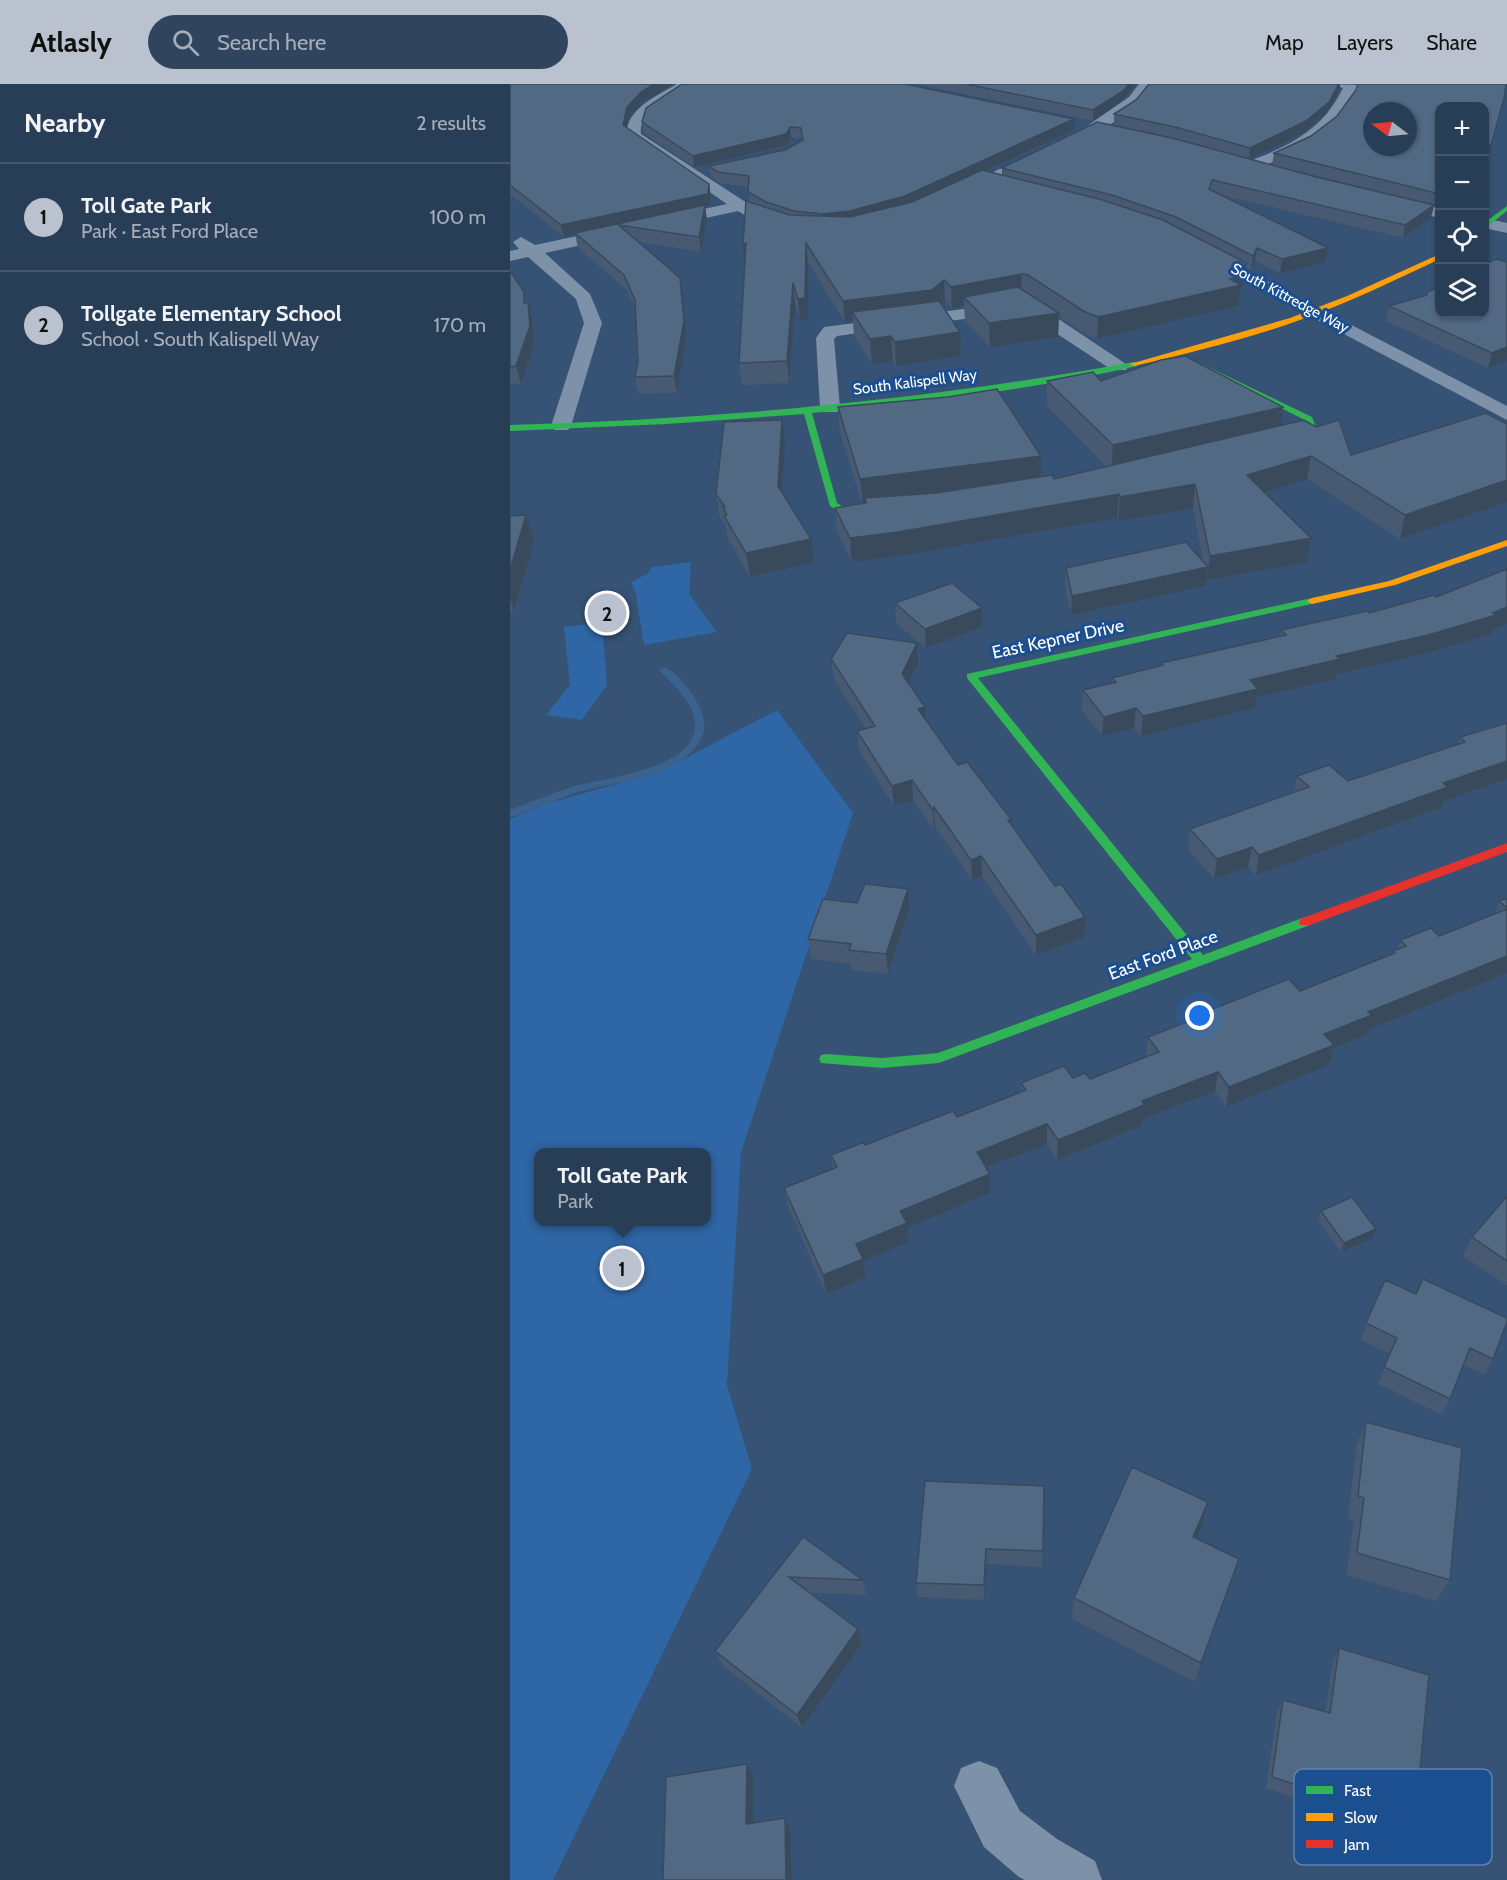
<!DOCTYPE html>
<meta charset="utf-8">
<style>
body{margin:0;font-family:Cabin,sans-serif;background:#30455d;color:#f1f3f6}
.controls{position:absolute;right:18px;top:18px;display:grid;overflow:hidden;border-radius:12px;box-shadow:0 2px 4px #0004}
.controls button{width:54px;height:54px;display:grid;place-items:center;padding:0;border:0;border-bottom:2px solid #44576d;background:#283e57;color:#f1f3f6;font:30px sans-serif}
.compass{position:absolute;left:853px;top:18px;width:54px;height:54px;border-radius:50%;background:#283e57;box-shadow:0 2px 4px #0004;rotate:286deg}
.you{position:absolute;left:690px;top:932px;width:21px;height:21px;margin:-15px;border:4px solid #fff;border-radius:50%;background:#1a73e8;box-shadow:0 0 0 9px #1a73e833}
.badge{display:grid;place-items:center;width:39px;height:39px;border-radius:50%;background:#b9c2ce;color:#111;font-size:20px;font-weight:700}
.pin{position:absolute;translate:-50% -50%;border:3px solid #fff;box-shadow:0 2px 6px #0006}
.popup{position:absolute;left:24px;top:1064px;width:177px;height:78px;box-sizing:border-box;display:grid;place-content:center;border-radius:12px;background:#283e57;filter:drop-shadow(0 2px 4px #0005);font-size:20px;white-space:nowrap;color:#a5aeba}
.popup b{font-size:22px;color:#f1f3f6}
.popup::after{content:'';position:absolute;left:50%;top:100%;margin-left:-12px;border:12px solid transparent;border-top-color:#283e57}
.list{margin:0;padding:0;list-style:none}
h2{display:flex;justify-content:space-between;align-items:center;height:78px;margin:0;padding:0 24px;font-size:26px}
h2 small{font-size:20px;font-weight:400;color:#a5aeba}
.list li{display:grid;grid-template-columns:39px 1fr auto;gap:18px;align-items:center;box-sizing:border-box;height:108px;padding:0 24px;border-top:2px solid #44576d}
.list b{display:block;font-size:22px;white-space:nowrap}
.list p{margin:0;font-size:20px;white-space:nowrap;color:#a5aeba}
.list em{font-size:20px;font-style:normal;color:#a5aeba}
.icon{flex:none;width:33px;height:33px;fill:none;stroke:currentColor;stroke-width:2;stroke-linecap:round;stroke-linejoin:round}
.map{position:relative;flex:none;width:997px;height:1796px;overflow:hidden}
header{display:flex;align-items:center;gap:36px;box-sizing:border-box;height:84px;padding:0 30px;background:#b9c2ce;color:#111}
header strong{font-size:28px}
nav{display:flex;gap:33px;margin-inline-start:auto;font-size:21px}
.search{width:420px;height:54px;background:#30455d;display:flex;align-items:center;gap:15px;box-sizing:border-box;padding:0 21px;border-radius:33px;color:#a5aeba;font-size:22px}
main{display:flex}
aside{flex:1;background:#283e57}
.map>svg:first-child{display:block}
.green{fill:#2f66a5;fill-rule:evenodd}
.lines{fill:none;stroke-linecap:round;stroke-linejoin:round}
.stream{fill:#3b618d;fill-rule:evenodd}
.street{fill:#7d92a8;fill-rule:evenodd}
.fast{fill:#30b455;fill-rule:evenodd}
.slow{fill:#ff9f0a;fill-rule:evenodd}
.jam{fill:#e5322d;fill-rule:evenodd}
.wall{fill:#475a72}
.shaded-wall{fill:#394a5c}
.building{fill:#526984;stroke:#394a5c;stroke-width:1.5;fill-rule:evenodd}
.labels{text-anchor:middle;dominant-baseline:central;stroke-width:6;stroke-linejoin:round;paint-order:stroke}
.far-street-label{font-size:15px;fill:#fff;stroke:#1b4f8f}
.street-label{font-size:18px;fill:#fff;stroke:#1b4f8f}
.key{fill:#1b4f8f;stroke:#5f84b1;stroke-width:1.5}
.key-label{font-size:16px;fill:#fff}
</style>
<header>
<strong>Atlasly</strong>
<div class="search"><svg class="icon" aria-label="search" viewBox="0 0 24 24"><circle cx="10" cy="10" r="6"/><path d="M15 15l6 6"/></svg>Search here</div>
<nav><a>Map</a><a>Layers</a><a>Share</a></nav>
</header>
<main>
<aside>
<h2>Nearby<small>2 results</small></h2>
<ul class="list">
<li><span class="badge">1</span><div><b>Toll Gate Park</b><p>Park · East Ford Place</p></div><em>100 m</em></li>
<li><span class="badge">2</span><div><b>Tollgate Elementary School</b><p>School · South Kalispell Way</p></div><em>170 m</em></li>
</ul>
</aside>
<div class="map">
<svg width="997" height="1796" viewBox="0 0 997 1796">
<rect width="100%" height="100%" fill="#365274"/>
<!-- green -->
<path class="green" d="M181 478 179 510 207 548 134 561 126 510 121 498 137 490 142 483Z
M92 538 97 601 72 636 36 631 60 601 54 543Z
M267 626 343 729 231 1068 217 1301 242 1385 43 1796H0V735L39 719 149 688ZM28 1068H196V1138H28Z"/>
<g class="lines">
<!-- stream -->
<path class="stream" d="M154 583C169 589 183 609 190 624 196 635 196 648 189 658 164 696 109 696 69 708 45 715 24 727 0 733V726C21 718 42 709 65 702 95 694 190 684 185 638 182 615 163 602 149 586Z"/>
<!-- street -->
<path class="street" d="M167 0H183C169 15 127 24 131 50L257 132 281 139 283 142 275 147C257 142 243 137 228 127L35 169 80 210 92 239 61 342 58 346H44L41 342 74 239 66 215 18 173 0 177V167L9 165 3 158 11 153 25 161 217 120 117 52C114 26 148 11 167 0Z
M629 0H643C603 56 514 84 453 112L448 114 440 109 574 44 619 13Z
M818 0 848 1C830 39 806 61 767 76 758 80 746 87 736 84L734 81 736 78C778 63 812 47 833 4Z
M877 113 930 124V134L871 121 869 118Z
M974 134 997 139V149L974 144Z
M694 164 997 322V336L688 173 686 169Z
M511 213 517 214 619 282 616 286H602L508 224 469 233 327 252 324 255 330 324 327 328H313L310 324 306 254 314 243 469 223Z
M469 1677 487 1684 510 1727 547 1755 585 1777 592 1796H515L509 1793 474 1763 444 1702 451 1684Z"/>
<!-- fast -->
<path class="fast" d="M997 122V127L974 145V139Z
M624 278H627V282C521 306 410 319 302 329L327 419 340 427 374 428V432L371 433H338L320 422 294 330 157 340 0 347V341C210 335 417 316 624 278Z
M690 279 802 333 805 341 800 349 760 360V356L794 345 797 341 795 336 687 283 686 281Z
M802 514 807 517 806 519 468 594 693 871 795 833 801 838 800 841 429 979 372 984 311 979 309 975 311 971 316 970 372 974 428 969 682 875 457 594V590Z"/>
<!-- slow -->
<path class="slow" d="M930 170V175C883 197 836 220 787 237 734 256 679 269 624 282L620 280 780 234 837 212Z
M997 456V462L885 501 802 520 797 517 802 514 879 497Z"/>
<!-- jam -->
<path class="jam" d="M997 759V768L800 841H790L789 838 790 835Z"/>
</g>
<!-- wall -->
<path class="wall" d="M0 0 132 19 119 34 117 44 201 112 199 121 195 122 197 136 191 168 129 158 170 194 172 209 176 253 167 309 128 310 125 293 128 278 126 226 117 206 68 164 65 150 54 153 0 110Z
M407 0H626L612 17 583 37Z
M639 0H830V5L817 29 795 48 739 75 665 54 604 41V30L626 16Z
M846 6 992 24 979 69 975 78V22H930V122L762 81 764 69 801 52 827 32Z
M564 35V46L475 87 492 91V84L587 38 921 134 893 154 714 112 818 164 816 178 770 189 745 177 741 186 736 183 734 200 730 206 728 222 587 255 575 250 549 233 548 253 480 263 455 237 454 222 442 224 435 217 432 220 450 248 451 272 386 282 383 277 362 280 344 252 343 237 335 238 298 179V235L290 236 285 220 279 299 235 301 232 300 229 278 235 178 233 160 239 118V103L210 99 201 93 199 82 275 66 293 56 292 54H281L277 61 184 83 133 49 132 38Z
M997 178V277L978 284 876 237 879 222 916 211V209Z
M0 187 16 218H18L22 235 24 259 11 300H0Z
M537 297H591L773 323 771 342 841 371 997 340V418L890 455 797 395 755 408 801 454 797 478 697 496 696 502 561 531 555 503 556 484 693 477 683 424 608 437 607 434 389 472 342 478 327 448 325 424 352 419 330 349 328 323 531 372V393L544 395 597 383 537 322Z
M275 358 272 408 304 478 240 493 218 455 215 440 210 433 206 410Z
M16 431 24 457 4 527H0V432Z
M997 485V540L982 546 981 550 913 570 827 590 826 595 747 613 745 624 631 652 624 644 592 652 572 626 573 606 602 599V594L651 581V579L770 553 771 546 859 529 926 513Z
M385 519 472 524V543L416 564 386 539Z
M407 559 408 579 398 599 416 636 448 681 501 741 574 853 526 871 472 793 462 796 425 743 424 746 403 716 384 722 349 667 347 647 356 645 324 595 321 575Z
M997 639V695L934 717 932 723 746 791 738 783 704 795 678 765 680 745 784 708 787 692 838 697 948 660 950 653Z
M997 814V889L858 946 856 951 823 964 819 981 716 1023 705 1007 633 1035 632 1041 547 1076 537 1060 476 1084 480 1109 397 1144 399 1158 353 1177 356 1193 316 1210 278 1123 274 1104 323 1085 321 1071 355 1061 447 1033 511 1009V999L563 994 580 995 636 973 638 953 675 939V936L790 907 882 870 883 867 887 866 890 856 929 852 985 830 989 817Z
M399 825 378 890 341 886V880L301 875 298 855Z
M997 1112V1201L953 1172 962 1153Z
M811 1127 863 1154 831 1168 808 1137Z
M875 1196 983 1275 975 1291 953 1281 940 1315 932 1331 868 1300 880 1270 850 1256Z
M856 1338 940 1496 926 1517 836 1491 844 1437 838 1435 846 1363Z
M534 1402 532 1483 476 1480 474 1516 408 1513 406 1499Z
M692 1441 686 1454 722 1496 685 1598 562 1535 564 1514Z
M293 1453 353 1496 356 1511 300 1509 348 1545 352 1559 292 1644 212 1581 205 1567Z
M829 1564 904 1748 895 1757 802 1725V1719L756 1704 767 1628 773 1616 815 1628 823 1576Z"/>
<!-- shaded-wall -->
<path class="shaded-wall" d="M144 0H163L132 19 119 34 115 52 113 41 117 23 131 8Z
M619 0H626L612 17 583 37V26Z
M829 0H830V5L817 29 795 48 739 75 740 64Z
M994 14 979 69 975 78V72Z
M564 35V46L396 123 313 141 312 130Z
M280 43 281 54 277 61 184 83 183 72Z
M199 100 201 112 199 121 195 122 197 136 191 168 189 153 194 123 54 153 51 141Z
M924 121 921 134 893 154 895 141Z
M236 159 235 180 233 160Z
M296 159 298 179V235L290 236 288 215Z
M747 164 745 177 741 186 743 172Z
M818 164 816 178 770 189 772 175Z
M736 179 734 200 730 206 728 222 587 255 588 233 720 195Z
M512 190 511 211 454 213V222L442 224 441 203Z
M170 194 172 209 176 253 167 309 164 292Z
M434 196 435 217 423 227 342 228 343 237 335 238 333 217Z
M283 199 285 220 279 299 277 277Z
M18 218 22 235 24 259 11 300 6 282Z
M549 229 548 253 480 263 479 239Z
M450 248 451 272 386 282 385 258Z
M381 252 383 277 362 280 360 255Z
M997 263V277L978 284 982 269Z
M773 323 770 348 601 387 603 361Z
M272 336 275 358 271 425 268 402Z
M531 372V398L357 421 355 414 356 421 353 422 350 395Z
M801 372 797 395 734 415 737 391Z
M997 396V418L890 455 895 431Z
M685 400 683 424 608 437 610 413Z
M609 410 607 434 389 472 342 478 340 454Z
M16 431 24 457 4 527 0 514V486Z
M801 454 797 478 697 496 700 472Z
M301 455 304 478 240 493 236 469Z
M698 483 696 502 561 531 562 512Z
M997 523V540L982 546 981 550 913 570 827 590 826 595 747 613 745 624 631 652 633 632 740 596 983 529Z
M472 524V543L416 564 415 545Z
M407 559 408 579 393 610 392 590Z
M415 623 416 643 408 625Z
M626 624 624 644 592 652 594 633Z
M997 677V695L934 717 932 723 746 791 749 771 933 699Z
M402 696 403 716 384 722 382 702Z
M424 723 425 743 424 746 423 726Z
M742 763 738 783 704 795 707 775Z
M471 772 472 793 462 796 461 776Z
M398 805 399 825 378 890 376 870Z
M575 833 574 853 526 871V851Z
M997 872V889L858 946 856 951 823 964 819 981 716 1023 719 1003 814 950 858 928Z
M708 988 705 1007 633 1035 632 1041 547 1076 548 1056 632 1017Z
M537 1040V1060L467 1087V1068Z
M480 1090V1109L397 1144 399 1158 353 1177 356 1193 316 1210 313 1191 346 1160 390 1127Z
M866 1145 863 1154 831 1168 834 1159Z
M698 1418 692 1441 678 1475 683 1453Z
M476 1465V1480L474 1516V1501Z
M729 1475 722 1496 685 1598 691 1579Z
M348 1545 352 1559 292 1644 287 1631Z
M237 1680 243 1692V1751L236 1740Z
M275 1734 280 1745 282 1796H276Z"/>
<!-- building -->
<path class="building" d="M0 0H144L131 8 117 23 113 41 199 100 198 110 51 141 0 101Z
M172 0H395L564 35 395 112 340 127 312 130 284 127 256 118 238 108 239 92 208 88 199 82 275 66 293 56 291 44 280 43 276 50 183 72 132 38 136 24Z
M456 0H619L613 7 583 26Z
M639 0H829L819 18 796 37 740 64 665 43 604 30 626 16Z
M848 0H996L994 14 982 58 975 72V22H930V110L764 69 801 52 827 32 846 6ZM862 27H898V63H862Z
M587 38 662 54 806 93 924 121 895 141 702 96 699 105 818 164 772 175 747 164 743 172 666 133 602 111 492 84Z
M472 86 589 115 653 136 736 179 729 193 720 195 731 201 588 233 575 228 518 191 512 190 441 203 434 196 422 206 333 217 296 159 295 214 288 215 283 199 277 277 232 279 229 278 236 159 233 160 236 117 280 131 340 133 402 118Z
M195 121 189 153 109 141 170 194 174 237 164 292 125 293 128 278 125 216 114 191 65 149Z
M986 175 997 178V263L982 269 879 222 917 211 916 209 930 202V230H975V180Z
M0 187 14 208V219L18 218 20 242 6 282 0 283Z
M508 203 549 229 479 239 454 213Z
M429 217 450 248 385 258 381 252 360 255 342 228Z
M675 272 773 323 603 361 537 297 583 288 591 297 651 276Z
M487 305 531 372 350 395 328 323 438 313Z
M976 329 997 340V396L895 431 801 372 737 391 801 454 700 472 685 400 610 413 609 410 388 448 340 454 325 424 356 419 355 414 426 409 542 391 544 395 794 336 806 343 829 336 841 371Z
M272 336 268 402 301 455 236 469 214 432 217 431 213 423H215L206 410 214 338Z
M16 431 0 486V432Z
M676 458 698 483 562 512 556 484Z
M997 485V523L983 529 986 531 918 551 826 572 830 575 740 596 748 605 633 632 626 624 594 633 573 606 606 598 602 594 653 581 651 579 776 551 771 546 857 527 859 529 924 511 926 513Z
M442 499 472 524 415 545 385 519Z
M337 549 407 559 392 590 415 623 408 625 448 681 457 678 501 735 498 736 545 802 551 800 575 833 526 851 471 772 461 776 424 723 423 726 402 696 382 702 347 647 365 642 321 575Z
M997 639V677L933 699 938 703 749 771 742 763 707 775 680 745 799 703 787 692 819 681 838 697 955 658 950 653Z
M355 800 398 805 376 870 339 866 341 860 298 855 313 815 347 819Z
M997 814V824L989 817Z
M997 825V872L858 928 862 931 814 950 824 961 719 1003 708 988 632 1017 634 1021 548 1056 537 1040 467 1068 480 1090 390 1127 397 1139 346 1160 353 1175 313 1191 274 1104 327 1083 321 1071 354 1058 355 1061 443 1027 447 1033 516 1006 511 999 554 982 563 994 575 989 580 995 649 968 638 953 677 938 675 936 779 895 790 907 885 869 883 867 896 862 890 856 921 844 929 852Z
M997 1112V1177L962 1153Z
M842 1113 866 1145 834 1159 811 1127Z
M913 1195 997 1234V1238L983 1275 960 1264 940 1315 874 1283 887 1254 856 1239 875 1196 906 1210Z
M856 1338 952 1364 940 1496 847 1469 854 1414 848 1412Z
M622 1383 698 1418 683 1453 729 1475 691 1579 564 1514Z
M415 1397 534 1402 533 1467 476 1465 474 1501 406 1499Z
M293 1453 353 1496 279 1493 348 1545 287 1631 205 1567Z
M829 1564 919 1591 904 1748 808 1715 809 1708 762 1693 773 1616 820 1629Z
M237 1680 236 1740 275 1734 276 1796H153L156 1693Z"/>
<g class="labels">
<!-- far-street labels -->
<g class="far-street-label">
<text transform="translate(780 214) rotate(28)">South Kittredge Way</text>
<text transform="translate(405 298) rotate(-7)">South Kalispell Way</text>
</g>
<!-- street labels -->
<g class="street-label">
<text transform="translate(548 555) rotate(-12)">East Kepner Drive</text>
<text transform="translate(653 871) rotate(-20)">East Ford Place</text>
</g>
</g>
<!-- legend -->
<rect x="784" y="1685" width="198" height="96" rx="9" class="key"/>
<rect x="796" y="1702" width="27" height="8" fill="#30b455"/>
<rect x="796" y="1729" width="27" height="8" fill="#ff9f0a"/>
<rect x="796" y="1756" width="27" height="8" fill="#e5322d"/>
<g class="key-label">
<text x="834" y="1712">Fast</text>
<text x="834" y="1739">Slow</text>
<text x="834" y="1766">Jam</text>
</g>
</svg>
<div class="controls">
<button>+</button>
<button>−</button>
<button><svg class="icon" aria-label="locate" viewBox="0 0 24 24"><circle cx="12" cy="12" r="6"/><path d="M12 2v4M12 18v4M2 12h4M18 12h4"/></svg></button>
<button><svg class="icon" aria-label="layers" viewBox="0 0 24 24"><path d="M12 4l9 5-9 5-9-5zM3 14l9 5 9-5"/></svg></button>
</div>
<svg class="compass" viewBox="-18 -18 36 36"><path d="M0-13l5 13h-10z" fill="#e53935"/><path d="M0 13l5-13h-10z" fill="#a5aeba"/></svg>
<div class="you"></div>
<div class="pin badge" style="left:112px;top:1184px">1</div>
<div class="popup"><b>Toll Gate Park</b>Park</div>
<div class="pin badge" style="left:97px;top:529px">2</div>
</div>
</main>
